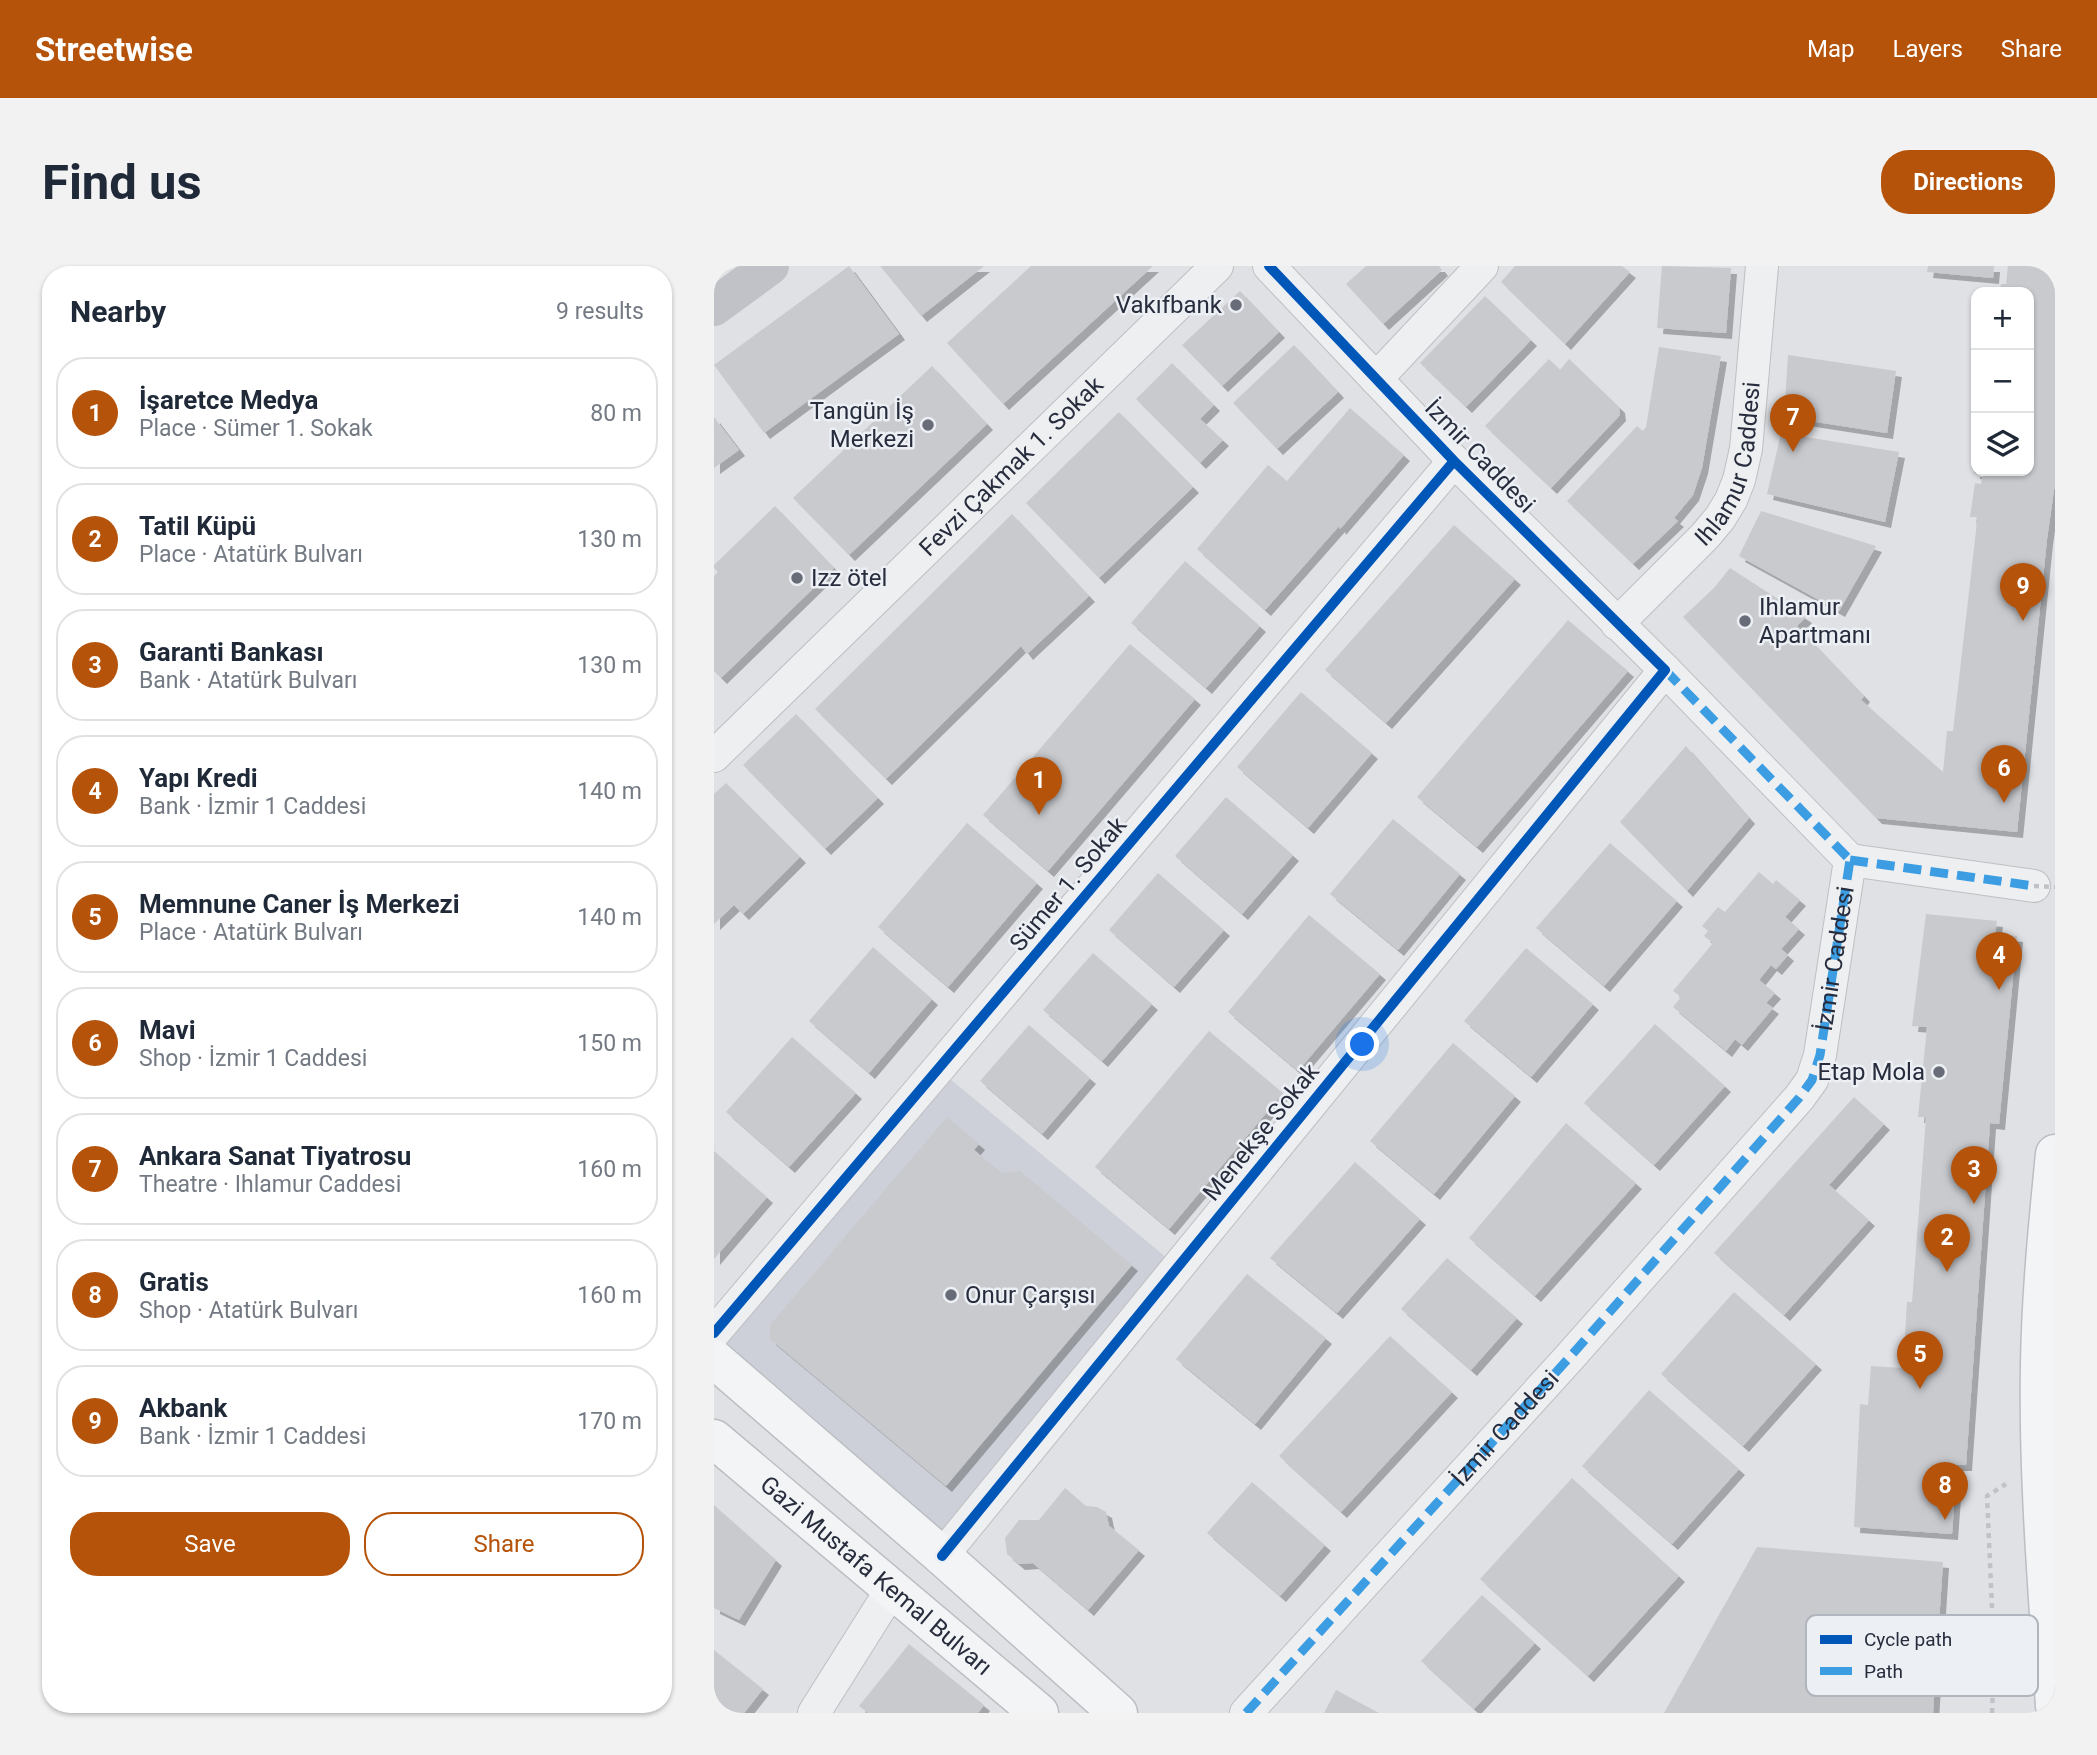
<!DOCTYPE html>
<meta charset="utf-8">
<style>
body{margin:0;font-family:Roboto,sans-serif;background:#f2f2f3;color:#1f2937}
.controls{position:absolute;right:21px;top:21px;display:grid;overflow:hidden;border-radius:14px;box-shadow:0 2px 5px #0004}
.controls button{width:63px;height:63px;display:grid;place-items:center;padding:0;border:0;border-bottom:2px solid #e0e1e3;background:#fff;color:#1f2937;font:35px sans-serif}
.you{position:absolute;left:649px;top:779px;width:24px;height:24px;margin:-18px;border:5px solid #fff;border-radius:50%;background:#1a73e8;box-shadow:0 0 0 10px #1a73e833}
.badge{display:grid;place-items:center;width:46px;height:46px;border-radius:50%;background:#b45309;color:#fff;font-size:23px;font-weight:700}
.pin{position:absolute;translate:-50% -58px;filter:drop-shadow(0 2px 4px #0008)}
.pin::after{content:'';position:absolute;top:37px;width:24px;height:21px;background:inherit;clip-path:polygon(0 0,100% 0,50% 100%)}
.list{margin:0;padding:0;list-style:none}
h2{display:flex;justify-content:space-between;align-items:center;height:91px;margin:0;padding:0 28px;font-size:30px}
h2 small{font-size:23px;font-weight:400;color:#747a83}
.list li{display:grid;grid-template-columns:46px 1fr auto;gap:21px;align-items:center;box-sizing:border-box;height:112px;margin:0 14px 14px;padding:0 14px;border:2px solid #e0e1e3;border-radius:28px}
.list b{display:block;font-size:26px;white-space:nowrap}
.list p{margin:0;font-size:23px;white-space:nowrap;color:#747a83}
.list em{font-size:23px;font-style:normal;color:#747a83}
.actions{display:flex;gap:14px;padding:21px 28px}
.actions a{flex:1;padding:16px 0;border:2px solid #b45309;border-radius:28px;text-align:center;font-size:24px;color:#b45309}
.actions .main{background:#b45309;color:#fff}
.icon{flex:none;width:38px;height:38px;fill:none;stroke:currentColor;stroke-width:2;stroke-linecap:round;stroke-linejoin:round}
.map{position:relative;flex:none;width:1341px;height:1447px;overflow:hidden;border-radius:28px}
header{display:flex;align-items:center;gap:42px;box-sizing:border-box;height:98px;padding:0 35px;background:#b45309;color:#fff}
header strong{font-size:33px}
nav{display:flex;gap:38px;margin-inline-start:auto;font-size:24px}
.intro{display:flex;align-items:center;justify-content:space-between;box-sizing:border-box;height:168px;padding:0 42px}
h1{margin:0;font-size:49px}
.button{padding:18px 32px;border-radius:28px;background:#b45309;color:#fff;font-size:24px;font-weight:700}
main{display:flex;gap:42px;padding:0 42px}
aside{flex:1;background:#fff;border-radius:28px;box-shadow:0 2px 5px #0004}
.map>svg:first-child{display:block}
.built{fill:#cdd0d8}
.building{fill:#c9cace;filter:url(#shadow)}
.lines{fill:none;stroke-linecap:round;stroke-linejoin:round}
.street-casing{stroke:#bebfc3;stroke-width:34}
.primary-casing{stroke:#bbbec2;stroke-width:41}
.path{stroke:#c1c2c7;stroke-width:4.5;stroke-dasharray:5 5;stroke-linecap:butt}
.street{stroke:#eeeff1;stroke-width:32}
.secondary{stroke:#c0c2c7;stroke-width:38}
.primary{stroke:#f3f4f5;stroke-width:38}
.path-bridge{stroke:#c1c2c7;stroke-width:4.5;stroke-dasharray:5 5;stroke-linecap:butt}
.quiet{stroke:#3d9de3;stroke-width:9;stroke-dasharray:18 9;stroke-linecap:butt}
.cycleway-casing{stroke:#eceff4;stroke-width:15}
.cycleway{stroke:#0057b8;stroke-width:10}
.poi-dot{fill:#676c78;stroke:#eceff4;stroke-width:2.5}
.labels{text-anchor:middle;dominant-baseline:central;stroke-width:5;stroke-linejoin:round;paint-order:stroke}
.poi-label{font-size:24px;fill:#272d3d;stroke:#eceff4;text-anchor:end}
.street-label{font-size:24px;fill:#272d3d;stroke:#eceff4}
.key{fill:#eceff4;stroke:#b1b5bd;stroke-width:2}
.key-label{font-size:19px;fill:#272d3d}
</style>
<header>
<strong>Streetwise</strong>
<nav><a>Map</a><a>Layers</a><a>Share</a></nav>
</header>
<div class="intro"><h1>Find us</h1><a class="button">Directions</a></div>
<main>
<aside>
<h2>Nearby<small>9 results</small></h2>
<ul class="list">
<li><span class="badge">1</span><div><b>İşaretce Medya</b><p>Place · Sümer 1. Sokak</p></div><em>80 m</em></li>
<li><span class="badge">2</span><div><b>Tatil Küpü</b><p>Place · Atatürk Bulvarı</p></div><em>130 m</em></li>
<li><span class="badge">3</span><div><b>Garanti Bankası</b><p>Bank · Atatürk Bulvarı</p></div><em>130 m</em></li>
<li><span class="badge">4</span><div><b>Yapı Kredi</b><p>Bank · İzmir 1 Caddesi</p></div><em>140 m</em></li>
<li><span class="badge">5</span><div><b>Memnune Caner İş Merkezi</b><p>Place · Atatürk Bulvarı</p></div><em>140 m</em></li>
<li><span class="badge">6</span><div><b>Mavi</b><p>Shop · İzmir 1 Caddesi</p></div><em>150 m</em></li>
<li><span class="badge">7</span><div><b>Ankara Sanat Tiyatrosu</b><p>Theatre · Ihlamur Caddesi</p></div><em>160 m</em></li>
<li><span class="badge">8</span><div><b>Gratis</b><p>Shop · Atatürk Bulvarı</p></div><em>160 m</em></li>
<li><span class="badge">9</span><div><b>Akbank</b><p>Bank · İzmir 1 Caddesi</p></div><em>170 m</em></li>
</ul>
<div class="actions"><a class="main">Save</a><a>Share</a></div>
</aside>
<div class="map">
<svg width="1341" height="1447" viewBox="0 0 1341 1447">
<defs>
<filter id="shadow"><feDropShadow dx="6" dy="6" stdDeviation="0" flood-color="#0004"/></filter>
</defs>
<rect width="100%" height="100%" fill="#dfe1e5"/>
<!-- built -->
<path class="built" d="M224 803 464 1001 228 1290 0 1067Z"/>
<!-- building -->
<path class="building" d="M135 0 185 68 50 167 0 99Z
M166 0H270L207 50Z
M317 0H439L289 138 233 77Z
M652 0H725L728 4 669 58 632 18Z
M801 0H908L916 6 851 78 787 16Z
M948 0 1017 2 1012 67 943 62Z
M1214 0H1280L1279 12 1213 6Z
M1294 0H1341V217L1333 273 1303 566 1162 552 969 351 1000 322 1016 302 1092 351 1083 360 1150 430 1147 434 1229 506 1233 465H1239L1262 265 1263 251H1256L1261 217 1267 218 1269 208 1260 207V205H1315V26H1286L1287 18H1292Z
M526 25 565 66 508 120 468 79Z
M771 30 817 74 752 141 706 97Z
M580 79 624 126 563 183 519 137Z
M945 81 1007 90 988 202 979 229 960 252 964 255 919 298 853 235 923 160 929 165 932 161Z
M1074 89 1182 105 1173 167 1070 151Z
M835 93 846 104 855 93 905 141 906 149 837 222 771 160Z
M458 97 500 139 486 153 509 174 486 197 422 133Z
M218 100 273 158 135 289 79 232Z
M636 142 690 189 626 263 625 260 551 344 483 283 554 199 573 215Z
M405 146 479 221 385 312 312 237Z
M0 151 25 184 0 202Z
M1067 167 1185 186 1171 256 1053 228Z
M61 240 120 302 7 412 0 405V310L4 306 0 302V299Z
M1047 245 1162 280 1125 345 1025 290Z
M298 248 375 330 313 388 307 380 172 513 101 443Z
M740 259 801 313 672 457 611 404Z
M471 295 546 360 492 422 417 357Z
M854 354 914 405 763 581 703 531Z
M416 378 481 433 334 605 269 549Z
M587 426 658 487 594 562 523 501Z
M82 448 164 532 111 583 29 499Z
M972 480 1035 552 973 625 906 556Z
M12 517 86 591 29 648 20 639 0 658V528Z
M512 531 579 589 528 648 461 590Z
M679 553 746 608 684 684 616 628Z
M253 557 323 617 234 721 164 661Z
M896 577 963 635 890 720 822 662Z
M1045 606 1059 618 1062 614 1086 634 1071 651 1085 663 1067 683 1074 689 1062 703 1057 699 1045 714 1061 727 1052 737 1059 742 1028 779 1021 773 1012 785 959 741 967 731 959 725 999 677 990 670 994 665 988 660 1004 641 1011 646Z
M444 607 510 664 460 721 395 664Z
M1212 648 1283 655 1281 668 1303 670 1285 858 1276 857 1252 1199H1243L1238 1268 1140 1261 1146 1138 1154 1139 1157 1100 1189 1102 1193 1036H1198L1212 851H1204L1213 761 1198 760Z
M595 649 666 708 584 805 514 746Z
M159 681 218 733 155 807 95 755Z
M812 682 879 738 817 811 750 755Z
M379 687 438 738 388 795 329 744Z
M941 758 1011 820 940 899 870 837Z
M315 759 376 812 328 868 266 815Z
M495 765 569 827 455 963 381 901Z
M78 771 142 827 75 901 12 846Z
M739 777 801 830 720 928 656 875Z
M1140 831 1170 858 1115 919 1155 954 1070 1049 1000 987Z
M233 851 265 878 260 884 288 907 306 905 418 999 232 1220 56 1073V1059Z
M852 857 922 917 821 1030 755 972Z
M0 885 53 931 0 993Z
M641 896 706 953 623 1047 556 992Z
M733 992 803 1052 757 1104 687 1043Z
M533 1008 612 1072 541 1158 462 1093Z
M1020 1026 1102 1098 1029 1180 947 1108Z
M676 1070 738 1126 627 1246 565 1190Z
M935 1124 1025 1203 958 1278 868 1200Z
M858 1212 965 1310 874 1410 766 1313Z
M538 1216 611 1279 566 1330 493 1267Z
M351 1222 372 1240 383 1241 392 1246 395 1260 425 1284 374 1344 319 1297 305 1298 293 1288 291 1272 305 1254H325Z
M0 1239 62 1294 25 1354 0 1342Z
M1043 1281 1229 1296 1219 1447H950Z
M768 1329 821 1377 760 1443 707 1395Z
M195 1378 270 1439 264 1447H154L145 1440Z
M0 1384 49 1423 30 1447H0Z
M622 1424 665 1447H610Z"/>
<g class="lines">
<!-- street casing -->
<g class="street-casing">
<g id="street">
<path d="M555 0 740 195 951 404 1136 594"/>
<path d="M662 113 768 0"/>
<path id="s1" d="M903 358 991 270 1006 252 1017 234 1025 214 1032 183 1048 0"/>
<path id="s2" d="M0 490 503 0"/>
<path d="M1136 594 1320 620"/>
<path d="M0 1067 740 195"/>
<path d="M228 1290 951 404"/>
<path d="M100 1447 178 1323"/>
<path id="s3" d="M532 1447 854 1093 1085 832 1098 814 1106 789 1136 594"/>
</g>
</g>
<!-- primary casing -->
<g class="primary-casing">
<g id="primary">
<path d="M1341 888C1334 958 1327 1029 1326 1100 1324 1213 1334 1327 1341 1440"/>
<path d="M0 1093 228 1290 404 1447"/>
<path id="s4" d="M0 1173 325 1447"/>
</g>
</g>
<!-- path -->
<path class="path" d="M1278 1342 1273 1230 1292 1218
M1278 1447 1279 1423 1306 1414"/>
<!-- street -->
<use href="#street" class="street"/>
<!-- secondary -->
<path class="secondary" d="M0 41 56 0"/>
<!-- primary -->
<use href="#primary" class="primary"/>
<!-- path-bridge -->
<path class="path-bridge" d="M1320 620 1341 621"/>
<!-- quiet -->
<path class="quiet" d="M951 404 1136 594
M1136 594 1320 620
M532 1447 854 1093 1085 832 1098 814 1106 789 1136 594"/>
<!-- cycleway casing -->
<g class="cycleway-casing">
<path id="cycleway" d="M0 1067 740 195
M228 1290 951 404 740 195 555 0"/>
</g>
<!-- cycleway -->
<use href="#cycleway" class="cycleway"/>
</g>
<!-- markers -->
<g class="poi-dot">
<circle cx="522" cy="39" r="7"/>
<circle cx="214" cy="159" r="7"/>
<circle cx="83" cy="312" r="7"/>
<circle cx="1031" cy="355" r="7"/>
<circle cx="1225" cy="806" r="7"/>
<circle cx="237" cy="1029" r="7"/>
</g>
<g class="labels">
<!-- poi labels -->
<g class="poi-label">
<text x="508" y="39">Vakıfbank</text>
<text x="200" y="145">Tangün İş<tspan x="200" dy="28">Merkezi</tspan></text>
<text x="97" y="312" text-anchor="start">Izz ötel</text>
<text x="1045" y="341" text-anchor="start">Ihlamur<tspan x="1045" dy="28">Apartmanı</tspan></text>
<text x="1211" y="806">Etap Mola</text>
<text x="251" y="1029" text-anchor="start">Onur Çarşısı</text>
</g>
<!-- street labels -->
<g class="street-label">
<text transform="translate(766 190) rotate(46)">İzmir Caddesi</text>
<text stroke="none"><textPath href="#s1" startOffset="203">Ihlamur Caddesi</textPath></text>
<text stroke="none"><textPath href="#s2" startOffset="415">Fevzi Çakmak 1. Sokak</textPath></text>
<text transform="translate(354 618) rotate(-50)">Sümer 1. Sokak</text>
<text stroke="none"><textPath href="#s3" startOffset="973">İzmir Caddesi</textPath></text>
<text transform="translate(547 866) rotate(-51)">Menekşe Sokak</text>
<text stroke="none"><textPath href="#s3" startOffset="385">İzmir Caddesi</textPath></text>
<text stroke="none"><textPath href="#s4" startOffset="212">Gazi Mustafa Kemal Bulvarı</textPath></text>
</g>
</g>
<!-- legend -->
<rect x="1092" y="1349" width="232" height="81" rx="10" class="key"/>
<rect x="1106" y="1369" width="32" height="9" fill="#0057b8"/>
<rect x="1106" y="1401" width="32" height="8" fill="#3d9de3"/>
<g class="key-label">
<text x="1150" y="1380">Cycle path</text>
<text x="1150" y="1412">Path</text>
</g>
</svg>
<div class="controls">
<button>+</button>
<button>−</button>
<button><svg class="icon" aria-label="layers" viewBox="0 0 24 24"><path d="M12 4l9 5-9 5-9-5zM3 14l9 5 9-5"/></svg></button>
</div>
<div class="you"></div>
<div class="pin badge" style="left:325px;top:549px">1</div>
<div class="pin badge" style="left:1233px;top:1006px">2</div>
<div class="pin badge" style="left:1260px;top:938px">3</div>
<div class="pin badge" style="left:1285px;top:724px">4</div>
<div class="pin badge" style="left:1206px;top:1123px">5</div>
<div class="pin badge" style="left:1290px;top:537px">6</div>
<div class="pin badge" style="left:1079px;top:186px">7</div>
<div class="pin badge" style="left:1231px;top:1254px">8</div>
<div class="pin badge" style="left:1309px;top:355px">9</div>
</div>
</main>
